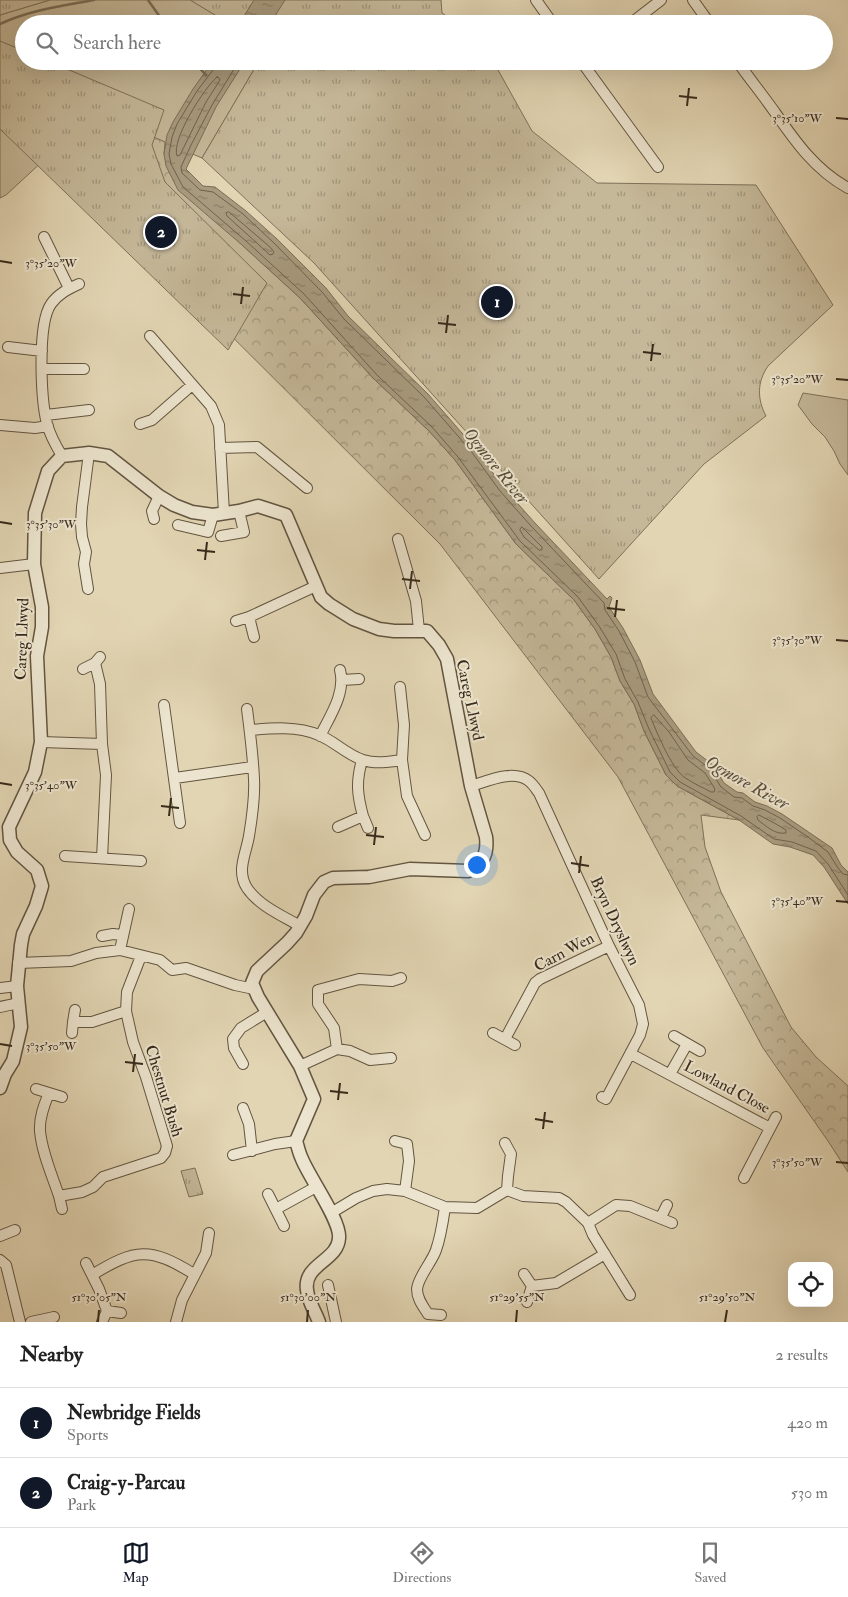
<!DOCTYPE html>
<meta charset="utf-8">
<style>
body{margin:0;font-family:"IM FELL Double Pica",serif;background:#f2f2f2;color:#222}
.controls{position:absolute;right:15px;bottom:15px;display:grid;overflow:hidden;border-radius:10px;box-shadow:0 5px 20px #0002}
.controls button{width:45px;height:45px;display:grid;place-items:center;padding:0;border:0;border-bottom:1px solid #e0e0e0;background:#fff;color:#222;font:25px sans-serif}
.you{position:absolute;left:476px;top:864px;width:18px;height:18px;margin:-12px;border:4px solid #fff;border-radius:50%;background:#1a73e8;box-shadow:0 0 0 8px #1a73e833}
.badge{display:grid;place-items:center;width:32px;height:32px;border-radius:50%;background:#111827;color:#fff;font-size:16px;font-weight:700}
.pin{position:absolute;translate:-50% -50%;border:2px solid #fff;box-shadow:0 1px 5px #0006}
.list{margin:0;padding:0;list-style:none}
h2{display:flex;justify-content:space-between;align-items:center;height:65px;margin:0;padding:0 20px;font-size:21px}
h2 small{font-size:16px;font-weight:400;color:#767676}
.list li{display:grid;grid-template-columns:32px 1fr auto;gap:15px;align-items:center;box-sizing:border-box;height:70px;padding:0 20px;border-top:1px solid #e0e0e0}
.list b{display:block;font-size:19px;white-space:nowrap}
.list p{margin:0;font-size:16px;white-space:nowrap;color:#767676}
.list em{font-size:16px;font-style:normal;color:#767676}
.icon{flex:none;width:28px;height:28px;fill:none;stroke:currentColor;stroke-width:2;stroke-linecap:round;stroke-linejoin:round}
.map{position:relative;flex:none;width:848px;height:1322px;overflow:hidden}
.search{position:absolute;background:#fff;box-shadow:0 5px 20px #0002;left:15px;right:15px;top:15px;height:55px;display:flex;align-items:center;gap:12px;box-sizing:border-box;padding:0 18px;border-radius:28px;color:#767676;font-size:19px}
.sheet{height:205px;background:#fff}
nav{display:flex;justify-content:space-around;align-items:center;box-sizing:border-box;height:70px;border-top:1px solid #e0e0e0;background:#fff;font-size:14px;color:#767676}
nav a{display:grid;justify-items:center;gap:2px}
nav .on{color:#111827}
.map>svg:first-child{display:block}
.green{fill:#c5b899;stroke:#7e715a}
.forest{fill:url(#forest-crowns);stroke:#7e715a}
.park{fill:url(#park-tufts);stroke:#7e715a}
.water{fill:url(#water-ripples);stroke:#7b6e57}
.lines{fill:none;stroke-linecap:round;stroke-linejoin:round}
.shore{stroke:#70624c;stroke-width:1}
.stream{stroke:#7b6e57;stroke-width:2.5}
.minor-casing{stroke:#625540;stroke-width:12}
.tertiary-casing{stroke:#625540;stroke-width:15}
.minor{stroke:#ece4ce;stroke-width:10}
.tertiary{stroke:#ece4ce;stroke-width:12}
.ticks{fill:none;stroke:#372a1a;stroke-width:2}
.labels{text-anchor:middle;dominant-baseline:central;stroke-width:4;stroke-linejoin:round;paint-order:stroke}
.street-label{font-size:16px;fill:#372a1a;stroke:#ece4ce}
.water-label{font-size:18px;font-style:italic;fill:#594c38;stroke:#ece4ce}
.ticks-label{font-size:12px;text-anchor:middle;fill:#372a1a;stroke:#ece4ce;stroke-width:4;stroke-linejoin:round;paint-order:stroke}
</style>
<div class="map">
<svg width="848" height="1322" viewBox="0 0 848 1322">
<defs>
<pattern id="forest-crowns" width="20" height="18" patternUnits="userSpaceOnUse" patternTransform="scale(1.25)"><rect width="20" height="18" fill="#c5b899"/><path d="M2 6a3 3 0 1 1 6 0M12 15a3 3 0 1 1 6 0" fill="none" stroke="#a1967c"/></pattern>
<pattern id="park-tufts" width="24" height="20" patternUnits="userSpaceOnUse" patternTransform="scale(1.25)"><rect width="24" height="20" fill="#c5b899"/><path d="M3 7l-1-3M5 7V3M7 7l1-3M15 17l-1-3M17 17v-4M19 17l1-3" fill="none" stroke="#a1967c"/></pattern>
<pattern id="water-ripples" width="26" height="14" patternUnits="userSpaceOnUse" patternTransform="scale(1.25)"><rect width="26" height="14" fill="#a89b7f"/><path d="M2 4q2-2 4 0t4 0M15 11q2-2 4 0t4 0" fill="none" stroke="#8a7f67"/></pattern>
</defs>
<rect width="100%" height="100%" fill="#e2d5b3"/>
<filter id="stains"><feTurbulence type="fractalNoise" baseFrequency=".004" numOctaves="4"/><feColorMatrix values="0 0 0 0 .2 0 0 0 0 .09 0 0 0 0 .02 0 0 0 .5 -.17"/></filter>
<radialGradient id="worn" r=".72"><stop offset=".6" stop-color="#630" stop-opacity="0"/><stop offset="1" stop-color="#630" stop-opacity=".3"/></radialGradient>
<!-- green -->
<path class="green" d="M50 0H191L231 24H24V61H259L202 158 147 135 57 148 6 195 0 198V15Z
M803 393 848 400V475L840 464 834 451 825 437 812 424 798 405Z"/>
<!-- forest -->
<path class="forest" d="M147 134 165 142 164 154 242 245 300 298 373 378 429 431 455 460 516 544 574 600 595 629 611 657 620 681 634 704 644 731 666 775 677 786 739 820 701 815 705 847 721 892 791 1027 816 1057 848 1086V1172L828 1141 763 1048 618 777 440 544 97 202Z"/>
<!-- park -->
<path class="park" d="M0 0H50L0 15Z
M190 0H441L442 13 458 24H230Z
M0 41 24 51V61H48L164 110 152 145 165 182 267 283 228 350 0 129Z
M259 61H493L532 131 597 183 756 185 833 305 768 366C757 382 757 399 766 416L704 464 599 579 314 263 202 158Z
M195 1168 203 1194 189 1197 181 1171Z"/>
<!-- water -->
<path class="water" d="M254 0H285L270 24H239Z
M213 61H245L216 107 186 169 203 186 215 187 246 211 277 239 326 288 348 316 428 394 475 448 503 487 535 523 607 599 610 596 612 598 609 607 623 628 640 660 653 694 696 752 713 765 724 783 737 792 743 793 755 802 767 806 782 814 832 848 841 865 848 872V904L824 867 813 855 790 847 773 844 739 820 677 786 666 775 644 731 634 704 620 681 611 657 595 629 574 600 516 544 455 460 429 431 373 378 300 298 242 245 178 190 166 166 164 154 167 135 173 122 193 89Z"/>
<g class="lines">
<!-- shore -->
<path class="shore" d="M217 61 216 66 197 91 177 124 172 137 169 154 171 164 183 187 246 241 304 294 377 375 432 427 458 457 520 541 578 597 599 626 616 654 625 679 638 702 649 729 670 772 680 782 741 816 774 839 792 842 816 851 828 864 848 895
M239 61 212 105 191 145 181 167 182 173 200 190 213 192 243 214 274 243 322 292 344 319 424 397 471 451 500 491 531 526 604 603 605 610 619 631 635 662 648 697 693 756 709 768 721 787 734 797 742 798 753 806 765 810 780 818 808 837 828 852 838 868 843 874 848 875
M217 77 219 78 220 80 206 102 180 155 177 156C171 140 204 88 217 77Z
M229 212 270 247 274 252 273 254 270 255 227 216 226 213Z
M522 527 542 547V550H539L524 537 520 530Z
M654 715 669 732 688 760 705 773 715 789 714 792H711C702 787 692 783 684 777 671 767 657 733 651 718Z
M759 815 776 824 786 830V833C775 835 766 826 758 820L757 817Z"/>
<!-- stream -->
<path class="stream" d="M148 0 165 24
M0 24C30 10 62 6 94 0
M193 61 206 75"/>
<!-- minor casing -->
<g class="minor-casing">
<path id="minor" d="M536 0 553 24
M693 0 710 24
M630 24 661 0
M581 61 658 167
M737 61C749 78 762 94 774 111 795 141 815 170 848 188
M44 237 69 288
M150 336 211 406 219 425 224 513
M8 347 42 351
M42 369H84
M46 415 89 410
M140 424 152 420 192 385
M0 425 35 428 48 426
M220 448 257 447 307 488
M62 456C56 446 50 435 47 424 41 400 37 324 51 304 58 294 68 289 79 284
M154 519 152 511 159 496
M178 525 208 532 213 515
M221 536 244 532 239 511
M398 539 416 601 419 630
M0 568 34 564
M88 589 84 564 86 552 82 537 81 524 82 507 89 453
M249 617 254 637
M236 621 249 617 316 586
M95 663 100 684 102 744 106 775 102 858
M83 669 95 663 100 657
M342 680 359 679
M400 687 404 725 402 760 407 796 425 835
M164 705 180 823
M247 709C250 732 253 756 254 779 255 797 252 818 249 836 246 854 236 871 247 888 259 906 283 916 300 926
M250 730C273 728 297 726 319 735 334 741 347 755 363 760 375 764 389 762 402 760
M320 736C330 716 346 693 340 670
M41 742 102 744
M175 778 252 767
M471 786C488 781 513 769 529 781 533 784 536 789 539 793L609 946 639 1005 643 1024 640 1035 606 1099 602 1097
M363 816 368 828
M338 827 363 816C357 794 356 782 362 760
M65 856 141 861
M102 936 113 934 122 935
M120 950 129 909
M18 963 71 961 96 953 120 950 160 960 172 970 186 968 235 985 254 989
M0 988 17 986
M0 1007 19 1003
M73 1022 75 1010
M72 1033 73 1022H92L126 1011
M493 1033 515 1045
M674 1036 700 1051
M505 1039 535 983 540 979 609 946
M337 1049 334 1028 318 1004V990L359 979 392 981 401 978
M631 1054 770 1128
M243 1064 234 1048 233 1039 241 1028 267 1012
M300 1066 337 1049 350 1051 370 1060 391 1058
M670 1074 687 1044
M36 1089 49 1093
M62 1097 49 1093C44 1105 39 1118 40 1131 42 1153 52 1175 59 1196L82 1192 93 1187 103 1177 161 1158 165 1153 167 1146 146 1077 133 1042 126 1011 127 992 141 956
M243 1108 249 1124 252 1151
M395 1141 407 1144 409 1161 405 1191
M505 1143 511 1154 508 1176 507 1190
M233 1155 275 1144 296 1141
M744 1178 776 1117
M268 1194 284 1226
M59 1196 62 1209
M276 1209 316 1187
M331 1213 356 1198 373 1191 387 1189 405 1191 445 1207 477 1208 507 1190 523 1196 559 1198 566 1202 588 1223 593 1235 630 1295
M661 1217 667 1205
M588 1223 616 1205 630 1206 672 1223
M0 1236 15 1230
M0 1260 6 1265 20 1322
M86 1263 99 1289 107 1311 102 1322
M524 1274 532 1286
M92 1275C136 1248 150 1247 194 1274
M328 1285 336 1322
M527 1302 532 1286 556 1283 605 1254
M107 1311 121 1313
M428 1314C423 1306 417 1299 417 1289 418 1277 432 1262 436 1250 441 1236 443 1221 445 1207
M428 1314 441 1315
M31 1322 54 1317
M176 1322 182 1300 206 1253 209 1233"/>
</g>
<!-- tertiary casing -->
<g class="tertiary-casing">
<path id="tertiary" d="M0 1088 5 1074 13 1061 21 1027 17 986 21 945 23 934 36 906 42 886 37 870 17 852 10 840 9 827 35 772 41 742 37 656 42 627V607L34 564 35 513 48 471 62 456 89 453 108 456 159 496 174 505 192 512 213 515 239 511 258 506 286 515 321 597 329 604 353 619 379 629 394 631H427L439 645 447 659 471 786 486 837C488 853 483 865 468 871L410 869 369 877 333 878 324 882 314 895 306 916 296 933 287 943 257 971 252 983 258 997 300 1066 314 1099 296 1141C298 1147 299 1153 302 1159 309 1177 341 1221 339 1238 338 1261 303 1264 307 1290 308 1301 315 1311 319 1322"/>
</g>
<!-- minor -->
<use href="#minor" class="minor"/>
<!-- tertiary -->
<use href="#tertiary" class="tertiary"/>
</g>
<!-- ticks -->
<path class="ticks" d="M679 96 697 98M687 106 689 88M836 118 848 119M0 261 12 263M233 294 250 296M241 304 243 287M438 323 456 325M446 333 448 315M643 352 661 354M651 361 653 344M836 379 848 380M0 522 12 524M197 550 215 552M205 560 207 542M402 579 420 581M410 589 412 571M607 608 625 610M615 617 617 600M836 640 848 641M0 783 12 785M161 806 179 808M169 816 171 798M366 835 384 837M374 845 376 827M571 863 589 866M579 873 581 856M836 901 848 902M0 1044 12 1046M125 1062 143 1064M133 1072 135 1054M330 1091 348 1093M338 1100 340 1083M535 1119 553 1122M543 1129 545 1112M836 1162 848 1163M98 1322 99 1310M307 1322 308 1310M516 1322 517 1310M725 1322 727 1310"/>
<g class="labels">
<!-- street labels -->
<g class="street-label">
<text transform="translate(22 639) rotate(-88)">Careg Llwyd</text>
<text transform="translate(470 700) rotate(78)">Careg Llwyd</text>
<text transform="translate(615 921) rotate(65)">Bryn Dryslwyn</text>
<text transform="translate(564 952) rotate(-28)">Carn Wen</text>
<text transform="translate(727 1087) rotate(28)">Lowland Close</text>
<text transform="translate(164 1091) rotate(73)">Chestnut Bush</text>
</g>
<!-- water labels -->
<g class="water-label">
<text transform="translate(496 466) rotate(51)">Ogmore River</text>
<text transform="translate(747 783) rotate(29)">Ogmore River</text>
</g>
</g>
<g class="ticks-label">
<text x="797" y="122">3°35'10"W</text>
<text x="51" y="267">3°35'20"W</text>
<text x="797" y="383">3°35'20"W</text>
<text x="51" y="528">3°35'30"W</text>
<text x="797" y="644">3°35'30"W</text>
<text x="51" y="789">3°35'40"W</text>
<text x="797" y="905">3°35'40"W</text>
<text x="51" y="1050">3°35'50"W</text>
<text x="797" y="1166">3°35'50"W</text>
<text x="99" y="1301">51°30'05"N</text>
<text x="308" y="1301">51°30'00"N</text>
<text x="517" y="1301">51°29'55"N</text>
<text x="727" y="1301">51°29'50"N</text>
</g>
<rect width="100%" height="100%" filter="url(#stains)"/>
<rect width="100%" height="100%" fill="url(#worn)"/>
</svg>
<div class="controls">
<button><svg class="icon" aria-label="locate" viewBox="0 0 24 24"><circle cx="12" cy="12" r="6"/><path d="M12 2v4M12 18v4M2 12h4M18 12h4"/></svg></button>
</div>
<div class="you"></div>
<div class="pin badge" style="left:497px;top:302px">1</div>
<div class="pin badge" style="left:161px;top:232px">2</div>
<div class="search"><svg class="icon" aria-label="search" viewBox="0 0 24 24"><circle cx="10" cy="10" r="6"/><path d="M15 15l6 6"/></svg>Search here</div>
</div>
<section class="sheet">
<h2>Nearby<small>2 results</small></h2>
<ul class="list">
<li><span class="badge">1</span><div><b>Newbridge Fields</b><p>Sports</p></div><em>420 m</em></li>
<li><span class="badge">2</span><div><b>Craig-y-Parcau</b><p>Park</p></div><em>530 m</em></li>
</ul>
</section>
<nav>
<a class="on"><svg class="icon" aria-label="map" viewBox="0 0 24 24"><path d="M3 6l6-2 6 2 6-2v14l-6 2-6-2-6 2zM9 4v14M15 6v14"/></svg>Map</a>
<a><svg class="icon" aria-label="directions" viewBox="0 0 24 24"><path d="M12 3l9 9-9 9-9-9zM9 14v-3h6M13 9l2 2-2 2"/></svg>Directions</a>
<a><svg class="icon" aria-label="saved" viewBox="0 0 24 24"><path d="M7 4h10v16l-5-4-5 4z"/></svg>Saved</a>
</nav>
